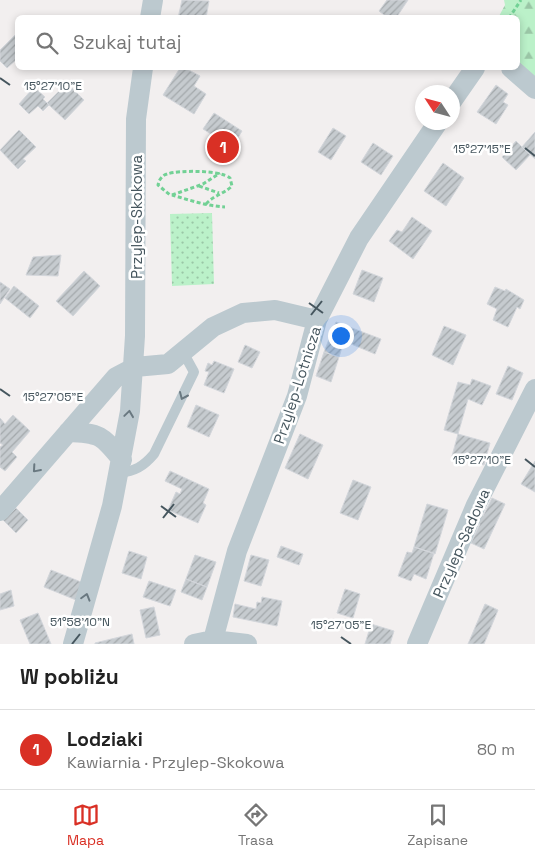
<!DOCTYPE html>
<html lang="pl">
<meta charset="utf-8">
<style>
body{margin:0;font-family:"Space Grotesk",sans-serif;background:#f6f6f6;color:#222}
.compass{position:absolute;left:415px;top:85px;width:45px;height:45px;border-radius:50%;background:#fff;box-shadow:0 2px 8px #0003;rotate:306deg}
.you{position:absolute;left:340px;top:335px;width:18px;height:18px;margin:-12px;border:4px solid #fff;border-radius:50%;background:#1a73e8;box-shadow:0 0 0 8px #1a73e833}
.badge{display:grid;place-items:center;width:32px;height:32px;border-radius:50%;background:#d93025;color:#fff;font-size:16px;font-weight:700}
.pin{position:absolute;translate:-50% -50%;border:2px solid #fff;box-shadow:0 1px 5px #0006}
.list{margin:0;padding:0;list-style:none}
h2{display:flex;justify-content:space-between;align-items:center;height:65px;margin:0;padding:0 20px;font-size:21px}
h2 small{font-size:16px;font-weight:400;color:#767676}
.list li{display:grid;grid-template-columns:32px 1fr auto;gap:15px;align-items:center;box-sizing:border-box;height:80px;padding:0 20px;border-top:1px solid #e0e0e0}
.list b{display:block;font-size:19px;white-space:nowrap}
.list p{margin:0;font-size:16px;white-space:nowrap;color:#767676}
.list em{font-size:16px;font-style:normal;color:#767676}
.icon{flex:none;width:28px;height:28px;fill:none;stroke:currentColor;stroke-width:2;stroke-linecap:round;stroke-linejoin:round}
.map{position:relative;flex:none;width:535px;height:644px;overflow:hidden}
.search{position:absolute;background:#fff;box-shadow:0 2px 8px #0003;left:15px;right:15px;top:15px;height:55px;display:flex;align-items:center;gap:12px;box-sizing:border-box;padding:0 18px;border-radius:8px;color:#767676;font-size:19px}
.sheet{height:145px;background:#fff}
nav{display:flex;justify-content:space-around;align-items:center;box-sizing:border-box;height:70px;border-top:1px solid #e0e0e0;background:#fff;font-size:14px;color:#767676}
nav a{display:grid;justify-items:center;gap:2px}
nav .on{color:#d93025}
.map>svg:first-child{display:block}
.forest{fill:url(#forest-firs)}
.park{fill:url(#park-dots)}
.building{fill:url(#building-hatch);stroke:#d3d6db}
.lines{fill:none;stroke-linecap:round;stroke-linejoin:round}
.path{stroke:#72d195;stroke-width:3;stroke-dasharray:4 2.5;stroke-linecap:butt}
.lane{stroke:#bcc9cf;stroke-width:10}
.street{stroke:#bcc9cf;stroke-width:20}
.oneway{stroke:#697880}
.ticks{fill:none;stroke:#46565e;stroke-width:2}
.labels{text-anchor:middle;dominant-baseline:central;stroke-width:5;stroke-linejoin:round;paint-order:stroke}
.street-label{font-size:15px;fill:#46565e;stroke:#fff}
.ticks-label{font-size:12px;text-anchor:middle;fill:#46565e;stroke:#fff;stroke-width:5;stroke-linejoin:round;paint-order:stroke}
</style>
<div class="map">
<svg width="535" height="644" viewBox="0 0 535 644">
<defs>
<pattern id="forest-firs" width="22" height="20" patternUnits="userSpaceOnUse" patternTransform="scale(1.25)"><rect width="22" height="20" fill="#bbf1c9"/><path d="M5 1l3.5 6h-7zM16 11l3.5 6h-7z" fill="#9ac6a6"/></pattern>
<pattern id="park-dots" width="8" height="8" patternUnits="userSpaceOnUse" patternTransform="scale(1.25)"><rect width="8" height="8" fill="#bbf1c9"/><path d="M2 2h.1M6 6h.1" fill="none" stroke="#9ac6a6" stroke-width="1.8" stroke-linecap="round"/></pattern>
<pattern id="building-hatch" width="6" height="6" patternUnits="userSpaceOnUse" patternTransform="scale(1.25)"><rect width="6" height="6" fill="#c6cbcf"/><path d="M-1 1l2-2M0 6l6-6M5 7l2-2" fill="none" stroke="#a3a8ab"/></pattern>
</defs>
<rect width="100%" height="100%" fill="#f2efef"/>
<!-- forest -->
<path class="forest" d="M504 0H535V78L518 62V18H498L505 5Z"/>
<!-- park -->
<path class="park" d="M212 213 214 284 172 286 170 214Z"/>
<!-- building -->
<path class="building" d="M182 0 209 1 206 18H178Z
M387 0H408L396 18H388L379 11Z
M18 32V58L7 68 0 61V50Z
M180 68H185L200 76 194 86 206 94 194 114 163 95Z
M67 83 84 100 65 120 47 103Z
M496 85 508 94 503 102 508 105 496 124 477 112Z
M34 87 45 97 43 99 49 105 43 111 38 106 29 114 19 104Z
M214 113 242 131 232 147 203 129Z
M333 128 346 136 331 160 318 152Z
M19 130 36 147 23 159 26 161 18 169 0 150Z
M535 132V159L522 147Z
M516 141 530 155 516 170 502 157Z
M373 143 393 156 381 175 361 162Z
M443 163 464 178 446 206 424 191Z
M412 217 432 231 413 259 389 241 397 230 402 232Z
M61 255 58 276 26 275 33 257Z
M362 270 383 278 374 302 353 294Z
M84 271 100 286 73 316 56 301Z
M0 282 10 289 0 304Z
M14 286 39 306 30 318 5 298Z
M495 287 505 291 506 289 524 300 520 309 517 307 508 327 493 320 497 309 487 304Z
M336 322 381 339 375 354 344 341 339 357 324 352Z
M444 326 466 335 453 365 432 355Z
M245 345 260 352 252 368 238 362Z
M324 352 339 357 331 382 316 376Z
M214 361 234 369 224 393 204 385 209 372 205 371 208 363 212 365Z
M508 366 523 373 512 400 496 394Z
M472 379 491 386 482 405 468 399 458 434 444 430 458 382 470 385Z
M196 405 219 415 209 437 187 427Z
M13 415 30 431 12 452 17 457 5 471 0 467V447L3 445 0 443V418L5 424Z
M300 434 323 445 308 479 285 468Z
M458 434 490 443 484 465 452 456Z
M535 461V492L521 484Z
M170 471 209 489 203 503 206 505 198 523 168 510 176 492 180 494 182 489 165 481Z
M353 480 371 487 358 520 340 513Z
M492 498 505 504 484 549 471 543 480 524 476 523 480 515 483 516Z
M427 504 448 510 435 554 414 547Z
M16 508 28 520 16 533 3 520Z
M281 546 303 554 299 565 277 557Z
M414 547 434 553 426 579 414 574 411 581 398 576 407 552 412 553Z
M129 551 147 557 141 579 122 573Z
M195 555 216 562 207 587 186 579Z
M251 555 269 560 261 586 244 581Z
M51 570 86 584 81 602 44 587Z
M186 579 207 587 202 600 181 592Z
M149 581 176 590 170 606 143 597Z
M345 589 360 594 353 618 337 613Z
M11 590 14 606 0 610V594Z
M262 597 282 601 277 626 233 617 235 604 256 609 257 602 261 603Z
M485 604 498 610 484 644H468Z
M154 607 160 635 146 638 140 610Z
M38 613 51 644H30L20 620Z
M371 624 394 631 390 644H365Z
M132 634 134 644H95V643Z"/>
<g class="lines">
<!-- path -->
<path class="path" d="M509 18 521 0
M199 186 219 193
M172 195 203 184 220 173
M206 204C214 195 224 194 232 186L230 178C221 170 179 170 167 174 163 175 161 178 159 181L158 185 170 195H172C189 200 207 206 225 207"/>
<!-- lane -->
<path class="lane" d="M119 473C135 471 143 467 154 454L194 372 183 352"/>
<!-- street -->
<path class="street" d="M150 18 153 0
M511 68 535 89
M452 101 475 68
M68 432C100 433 102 435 122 460
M0 511 116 377 135 367 168 364 213 327 243 313 275 310 317 320
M213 640 237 551 297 396 317 320 359 238 438 122
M73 644 112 506 130 411 135 336 136 119 143 68
M194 644 213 640 247 644
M417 644 476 505 535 389"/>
</g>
<!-- one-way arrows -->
<defs><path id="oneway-chevron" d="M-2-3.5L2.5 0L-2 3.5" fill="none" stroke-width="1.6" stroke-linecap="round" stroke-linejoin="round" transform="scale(1.25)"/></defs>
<g class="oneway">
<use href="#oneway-chevron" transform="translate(183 396) rotate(114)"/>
<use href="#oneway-chevron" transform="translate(129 414) rotate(-82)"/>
<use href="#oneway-chevron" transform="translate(36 469) rotate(131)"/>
<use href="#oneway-chevron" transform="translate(86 597) rotate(-74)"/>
</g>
<!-- ticks -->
<path class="ticks" d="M0 78 10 85M525 148 535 156M309 303 323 313M311 315 322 301M0 389 10 396M525 459 535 467M161 506 176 517M163 518 174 504M341 637 351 644M72 644 80 634"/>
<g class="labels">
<!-- street labels -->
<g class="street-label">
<text transform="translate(136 217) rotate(-90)">Przylep-Skokowa</text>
<text transform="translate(297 385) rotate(-72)">Przylep-Lotnicza</text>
<text transform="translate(461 543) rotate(-66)">Przylep-Sadowa</text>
</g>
</g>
<g class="ticks-label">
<text x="53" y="90">15°27'10"E</text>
<text x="482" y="153">15°27'15"E</text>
<text x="53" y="401">15°27'05"E</text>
<text x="482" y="464">15°27'10"E</text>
<text x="80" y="626">51°58'10"N</text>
<text x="341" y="629">15°27'05"E</text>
</g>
</svg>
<svg class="compass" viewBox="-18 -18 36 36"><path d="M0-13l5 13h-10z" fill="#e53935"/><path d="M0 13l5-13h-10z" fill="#767676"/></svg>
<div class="you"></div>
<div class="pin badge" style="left:223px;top:147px">1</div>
<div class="search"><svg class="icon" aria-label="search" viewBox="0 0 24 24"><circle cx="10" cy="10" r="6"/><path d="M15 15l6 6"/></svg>Szukaj tutaj</div>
</div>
<section class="sheet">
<h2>W pobliżu<small></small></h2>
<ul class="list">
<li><span class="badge">1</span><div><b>Lodziaki</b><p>Kawiarnia · Przylep-Skokowa</p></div><em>80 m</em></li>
</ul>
</section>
<nav>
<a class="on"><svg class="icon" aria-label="map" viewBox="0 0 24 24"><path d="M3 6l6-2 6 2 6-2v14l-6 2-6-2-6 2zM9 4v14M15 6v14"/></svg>Mapa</a>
<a><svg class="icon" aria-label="directions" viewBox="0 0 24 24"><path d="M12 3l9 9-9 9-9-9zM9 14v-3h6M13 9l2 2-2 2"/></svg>Trasa</a>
<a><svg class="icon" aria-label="saved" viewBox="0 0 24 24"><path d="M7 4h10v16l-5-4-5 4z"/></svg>Zapisane</a>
</nav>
